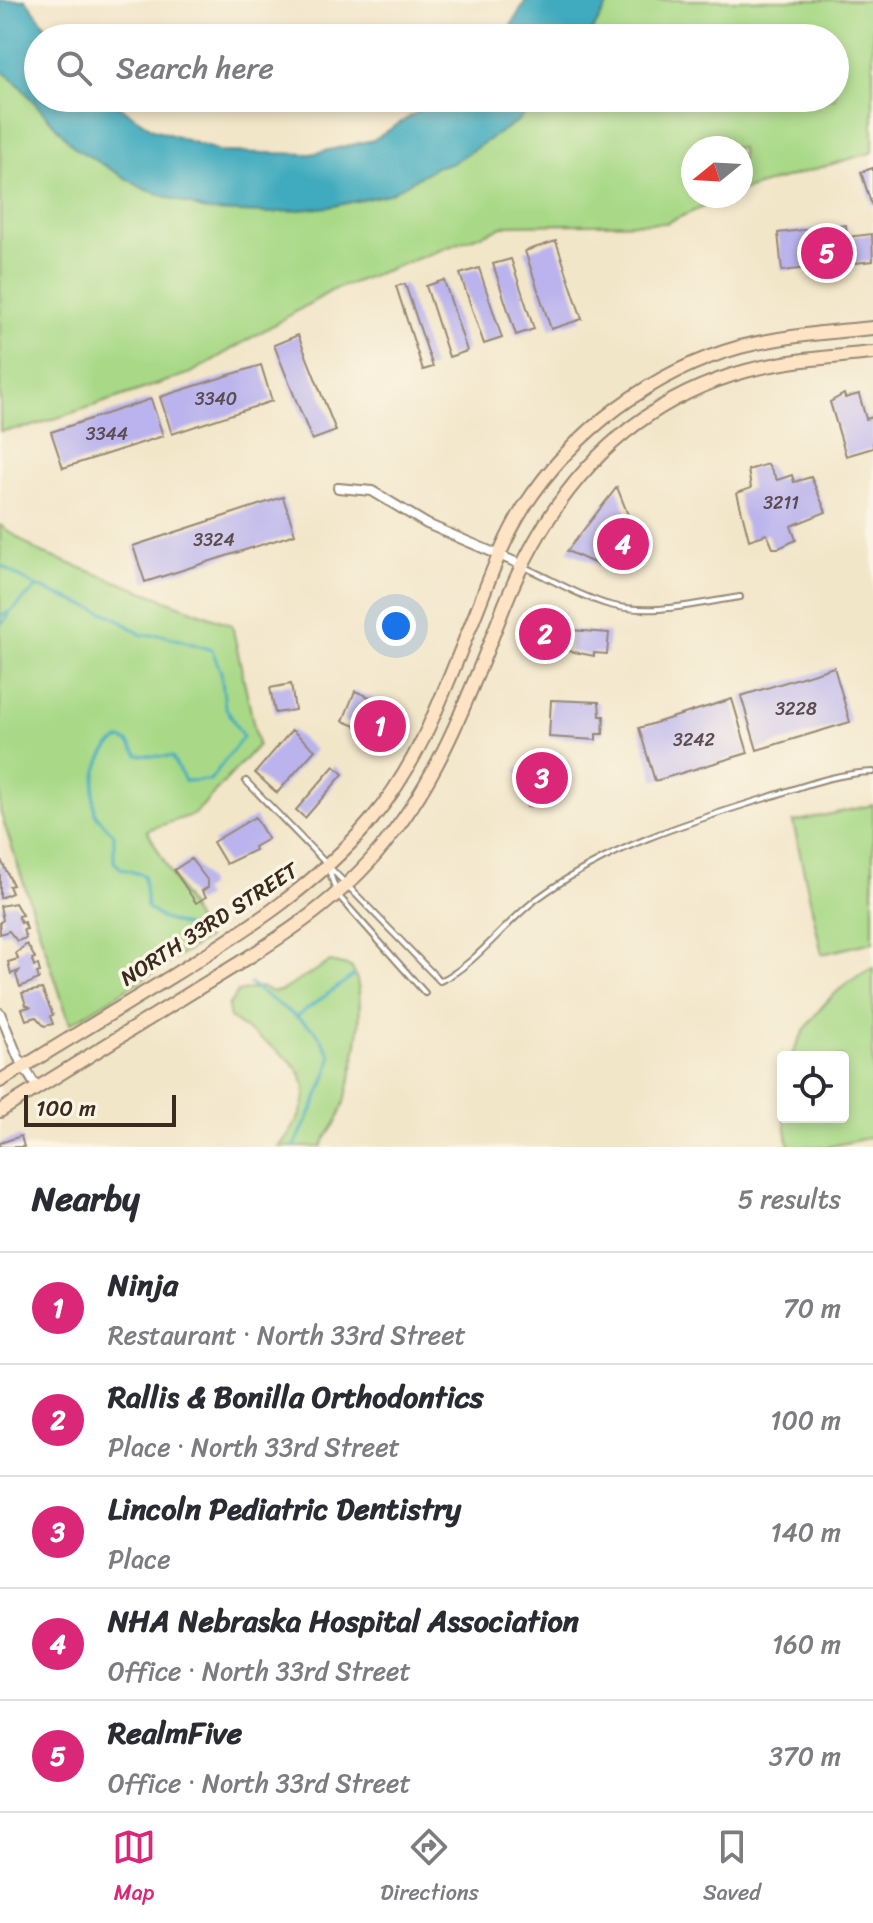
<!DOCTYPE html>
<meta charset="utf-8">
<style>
body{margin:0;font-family:Sriracha,sans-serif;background:#f7f7f7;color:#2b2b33}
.controls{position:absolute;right:24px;bottom:24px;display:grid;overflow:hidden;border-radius:8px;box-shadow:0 4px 12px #0003}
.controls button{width:72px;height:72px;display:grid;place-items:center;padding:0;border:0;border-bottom:2px solid #e1e1e2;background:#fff;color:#2b2b33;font:40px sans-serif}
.compass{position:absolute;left:681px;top:136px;width:72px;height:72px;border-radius:50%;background:#fff;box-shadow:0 4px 12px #0003;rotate:252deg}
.scale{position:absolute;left:24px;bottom:20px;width:152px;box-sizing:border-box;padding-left:8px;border:4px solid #3b2a1e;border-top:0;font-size:22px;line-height:28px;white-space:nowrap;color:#3b2a1e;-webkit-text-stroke:6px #fcf5e5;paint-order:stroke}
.you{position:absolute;left:396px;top:626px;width:28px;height:28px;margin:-20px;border:6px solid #fff;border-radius:50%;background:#1a73e8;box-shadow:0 0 0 12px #1a73e833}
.badge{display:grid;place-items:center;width:52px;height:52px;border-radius:50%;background:#db2777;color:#fff;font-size:26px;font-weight:700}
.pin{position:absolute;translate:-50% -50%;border:4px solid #fff;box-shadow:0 2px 8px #0006}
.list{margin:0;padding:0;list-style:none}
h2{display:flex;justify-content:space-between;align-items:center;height:104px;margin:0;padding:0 32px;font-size:34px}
h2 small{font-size:26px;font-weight:400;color:#7c7c81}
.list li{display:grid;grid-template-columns:52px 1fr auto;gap:24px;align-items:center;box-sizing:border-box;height:112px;padding:0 32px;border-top:2px solid #e1e1e2}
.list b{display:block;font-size:30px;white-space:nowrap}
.list p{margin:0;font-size:26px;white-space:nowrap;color:#7c7c81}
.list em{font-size:26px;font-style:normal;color:#7c7c81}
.icon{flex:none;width:44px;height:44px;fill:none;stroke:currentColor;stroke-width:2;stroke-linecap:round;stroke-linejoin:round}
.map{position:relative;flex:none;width:873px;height:1147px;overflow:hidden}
.search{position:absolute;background:#fff;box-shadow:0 4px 12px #0003;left:24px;right:24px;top:24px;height:88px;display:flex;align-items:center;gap:20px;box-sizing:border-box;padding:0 28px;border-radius:44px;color:#7c7c81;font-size:30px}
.sheet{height:664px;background:#fff}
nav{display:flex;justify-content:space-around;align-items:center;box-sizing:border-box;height:112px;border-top:2px solid #e1e1e2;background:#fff;font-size:22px;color:#7c7c81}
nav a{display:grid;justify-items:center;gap:4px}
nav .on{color:#db2777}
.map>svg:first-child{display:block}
.green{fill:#a9d987;stroke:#728252;stroke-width:2}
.water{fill:#3fabbe;stroke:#3d6a6e;stroke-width:2}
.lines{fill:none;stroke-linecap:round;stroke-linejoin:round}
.stream{stroke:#3fabbe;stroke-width:3}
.building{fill:#bab3ed}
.service-casing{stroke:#968874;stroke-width:8}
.minor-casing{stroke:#968874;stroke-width:12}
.secondary-casing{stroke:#968874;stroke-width:16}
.service{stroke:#fff;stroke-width:4}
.minor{stroke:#fff;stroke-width:8}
.secondary{stroke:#fee4c5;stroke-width:12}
.labels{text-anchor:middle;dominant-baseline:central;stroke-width:7;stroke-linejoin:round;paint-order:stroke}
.number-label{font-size:18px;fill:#5b4c52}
.street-label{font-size:22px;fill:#3b2a1e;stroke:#fcf5e5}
</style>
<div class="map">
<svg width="873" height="1147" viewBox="0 0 873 1147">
<rect width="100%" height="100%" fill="#fcf5e5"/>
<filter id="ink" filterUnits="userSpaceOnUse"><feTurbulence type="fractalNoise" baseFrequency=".0125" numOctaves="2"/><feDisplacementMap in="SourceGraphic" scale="16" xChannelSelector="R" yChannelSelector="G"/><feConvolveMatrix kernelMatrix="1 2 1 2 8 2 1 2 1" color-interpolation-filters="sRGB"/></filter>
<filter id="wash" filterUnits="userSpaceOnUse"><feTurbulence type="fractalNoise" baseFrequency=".006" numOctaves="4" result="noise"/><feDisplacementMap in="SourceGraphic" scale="32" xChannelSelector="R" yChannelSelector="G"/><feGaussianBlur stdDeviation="1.8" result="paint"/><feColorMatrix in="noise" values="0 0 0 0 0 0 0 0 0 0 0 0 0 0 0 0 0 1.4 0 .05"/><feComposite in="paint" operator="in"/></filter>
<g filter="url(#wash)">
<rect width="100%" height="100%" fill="#f2e6c9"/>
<!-- green -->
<path class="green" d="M557 0H873V152L741 191V148H693V196H729L666 223 508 225 333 290 191 373 30 427 0 431V17L38 98 295 179 473 98H835V38H531Z
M0 525 39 552 232 625 258 745 195 814 147 830 207 939 70 1024 0 811Z
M873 805V942L822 954 793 822Z
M330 962 351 967C371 994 352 1091 337 1120 332 1130 325 1137 321 1147H279C340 1072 282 1057 230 1018L228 1006 238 992 261 987 272 992 281 991Z
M873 968V1137L827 1147H789L784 1117H843V1057H791C808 1017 834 987 873 968Z"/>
<!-- water -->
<path class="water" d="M0 0H26L55 38H38V98H107L153 129 222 152 311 154 373 140 439 98H539L519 120 451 164 438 166 389 194 329 207 269 213 208 211 144 189 75 148 19 85 0 69Z
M526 0H611L588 38H504Z"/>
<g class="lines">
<!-- stream -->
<path class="stream" d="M0 565 35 586 113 616 142 635H163L212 650 221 672 225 706 243 737 210 780 185 781 172 757 138 755 128 742 121 739C95 750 91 790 95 814L114 835V862L122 869 144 875 147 907 161 918 187 927 198 936
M0 616C20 609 21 598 37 588
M1 624 9 615
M250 984 316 1031 331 1055C331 1074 303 1128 294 1147
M296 1017 354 975"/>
</g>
<g id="blocks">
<!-- building -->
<path class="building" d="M873 168V206H872L861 172Z
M846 225 847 237 872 234 873 261 782 271 778 233Z
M556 241 582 319 551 329 525 251Z
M511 259 534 329 516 335 493 264Z
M479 268 502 338 484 344 460 274Z
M444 280 467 351 449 357 426 286Z
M405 284 433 367 423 370 396 286Z
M298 335 336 431 312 440 274 345Z
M261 365 272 401 172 434 160 397Z
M844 394 845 398 859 394 866 419 873 417V448L846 456 830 402Z
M151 399 163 436 63 468 51 432Z
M768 464 777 480 792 475 794 482 811 477 826 512 791 526 796 540 779 548H773L767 534 749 540 737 493 751 488 748 470Z
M617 487 641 548 625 556 624 568 619 565 617 573 567 551Z
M283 497 295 534 145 582 133 546Z
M538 613 564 614 561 628 557 627 556 658H534L532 653Z
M571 630 609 633 607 654 594 653V656L569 651Z
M834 667 850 722 757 750 741 696Z
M291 684 295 710 275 713 270 688Z
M355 691 399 709 387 738 343 721Z
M732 699 748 753 655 781 639 728Z
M551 700 599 702 600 716H604L603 734H596V740L549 737Z
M292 730 315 750 277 793 255 773Z
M560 756 569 787 557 791 560 798 527 807 516 769Z
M334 766 343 774 305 818 296 810Z
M255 817 268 839 254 847 255 850 226 864 213 842Z
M0 858 13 885 9 886 12 893 0 898Z
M191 859 208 881V887L202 891 206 897 196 903 174 870Z
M15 903 22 915 18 916 21 923 24 922 27 929 23 930 26 938 17 941 9 931 0 934V922L3 920 0 906Z
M27 944 35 958 32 959 34 966 38 965 40 972 37 973 39 979 20 987 16 975 19 971 11 974 8 962 18 959 16 953Z
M42 989 53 1015 50 1016 53 1024 44 1026 36 1017 26 1020 22 1009 30 1007 26 1005 22 993Z
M21 1136 24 1147H0V1143Z"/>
</g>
</g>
<g filter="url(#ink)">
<use href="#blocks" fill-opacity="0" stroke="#968874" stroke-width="2"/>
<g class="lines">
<!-- service casing -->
<g class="service-casing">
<path id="service" d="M524 567C552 579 580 597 610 605 652 616 699 603 740 597
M246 781 440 981C476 965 505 922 538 898 608 847 685 823 766 798 801 787 836 773 873 772
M329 870 337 894 425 993"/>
</g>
<!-- minor casing -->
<g class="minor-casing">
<path id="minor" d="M338 488 372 491 427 524 522 565
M0 1013 18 1057 37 1088"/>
</g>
<!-- secondary casing -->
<g class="secondary-casing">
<path id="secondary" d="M0 1081C57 1046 114 1011 172 976 246 930 316 886 372 819 419 763 442 696 469 630 486 589 500 545 524 507 573 431 653 371 740 347 784 336 828 332 873 328
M0 1111C64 1071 128 1032 192 992 259 951 326 913 377 853 440 780 470 692 505 604 550 492 625 404 746 371 787 360 831 357 873 353"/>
</g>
<!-- service -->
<use href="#service" class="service"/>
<!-- minor -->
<use href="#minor" class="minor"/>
<!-- secondary -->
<use href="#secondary" class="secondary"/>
</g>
</g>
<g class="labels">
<!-- number labels -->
<g class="number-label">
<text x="216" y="399">3340</text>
<text x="107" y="434">3344</text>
<text x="781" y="503">3211</text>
<text x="214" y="540">3324</text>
<text x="796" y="709">3228</text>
<text x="694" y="740">3242</text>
</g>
<!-- street labels -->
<g class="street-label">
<text transform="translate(209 924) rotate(-33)">NORTH 33RD STREET</text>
</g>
</g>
</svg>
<div class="controls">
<button><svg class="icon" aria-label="locate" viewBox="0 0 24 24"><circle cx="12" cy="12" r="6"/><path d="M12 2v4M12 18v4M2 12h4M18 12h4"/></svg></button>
</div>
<svg class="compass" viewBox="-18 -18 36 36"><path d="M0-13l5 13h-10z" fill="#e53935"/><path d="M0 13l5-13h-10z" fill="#7c7c81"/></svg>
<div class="scale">100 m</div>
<div class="you"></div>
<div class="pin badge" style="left:380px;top:726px">1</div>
<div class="pin badge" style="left:545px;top:634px">2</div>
<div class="pin badge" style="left:542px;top:778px">3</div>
<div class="pin badge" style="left:623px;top:544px">4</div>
<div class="pin badge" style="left:827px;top:253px">5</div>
<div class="search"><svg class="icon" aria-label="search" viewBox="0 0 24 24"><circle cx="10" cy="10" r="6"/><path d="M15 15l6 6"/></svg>Search here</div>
</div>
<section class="sheet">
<h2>Nearby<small>5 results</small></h2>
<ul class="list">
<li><span class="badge">1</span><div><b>Ninja</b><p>Restaurant · North 33rd Street</p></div><em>70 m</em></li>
<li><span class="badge">2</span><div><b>Rallis &amp; Bonilla Orthodontics</b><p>Place · North 33rd Street</p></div><em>100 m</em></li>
<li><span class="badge">3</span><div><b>Lincoln Pediatric Dentistry</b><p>Place</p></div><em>140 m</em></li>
<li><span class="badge">4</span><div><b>NHA Nebraska Hospital Association</b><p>Office · North 33rd Street</p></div><em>160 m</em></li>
<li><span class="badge">5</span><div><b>RealmFive</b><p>Office · North 33rd Street</p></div><em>370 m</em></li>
</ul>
</section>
<nav>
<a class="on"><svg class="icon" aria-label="map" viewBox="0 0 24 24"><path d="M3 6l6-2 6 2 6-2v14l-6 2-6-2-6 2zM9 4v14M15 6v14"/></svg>Map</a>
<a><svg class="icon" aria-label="directions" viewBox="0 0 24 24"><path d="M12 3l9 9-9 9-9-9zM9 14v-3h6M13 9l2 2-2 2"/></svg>Directions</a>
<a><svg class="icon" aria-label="saved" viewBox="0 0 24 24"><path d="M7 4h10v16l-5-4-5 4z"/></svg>Saved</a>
</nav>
